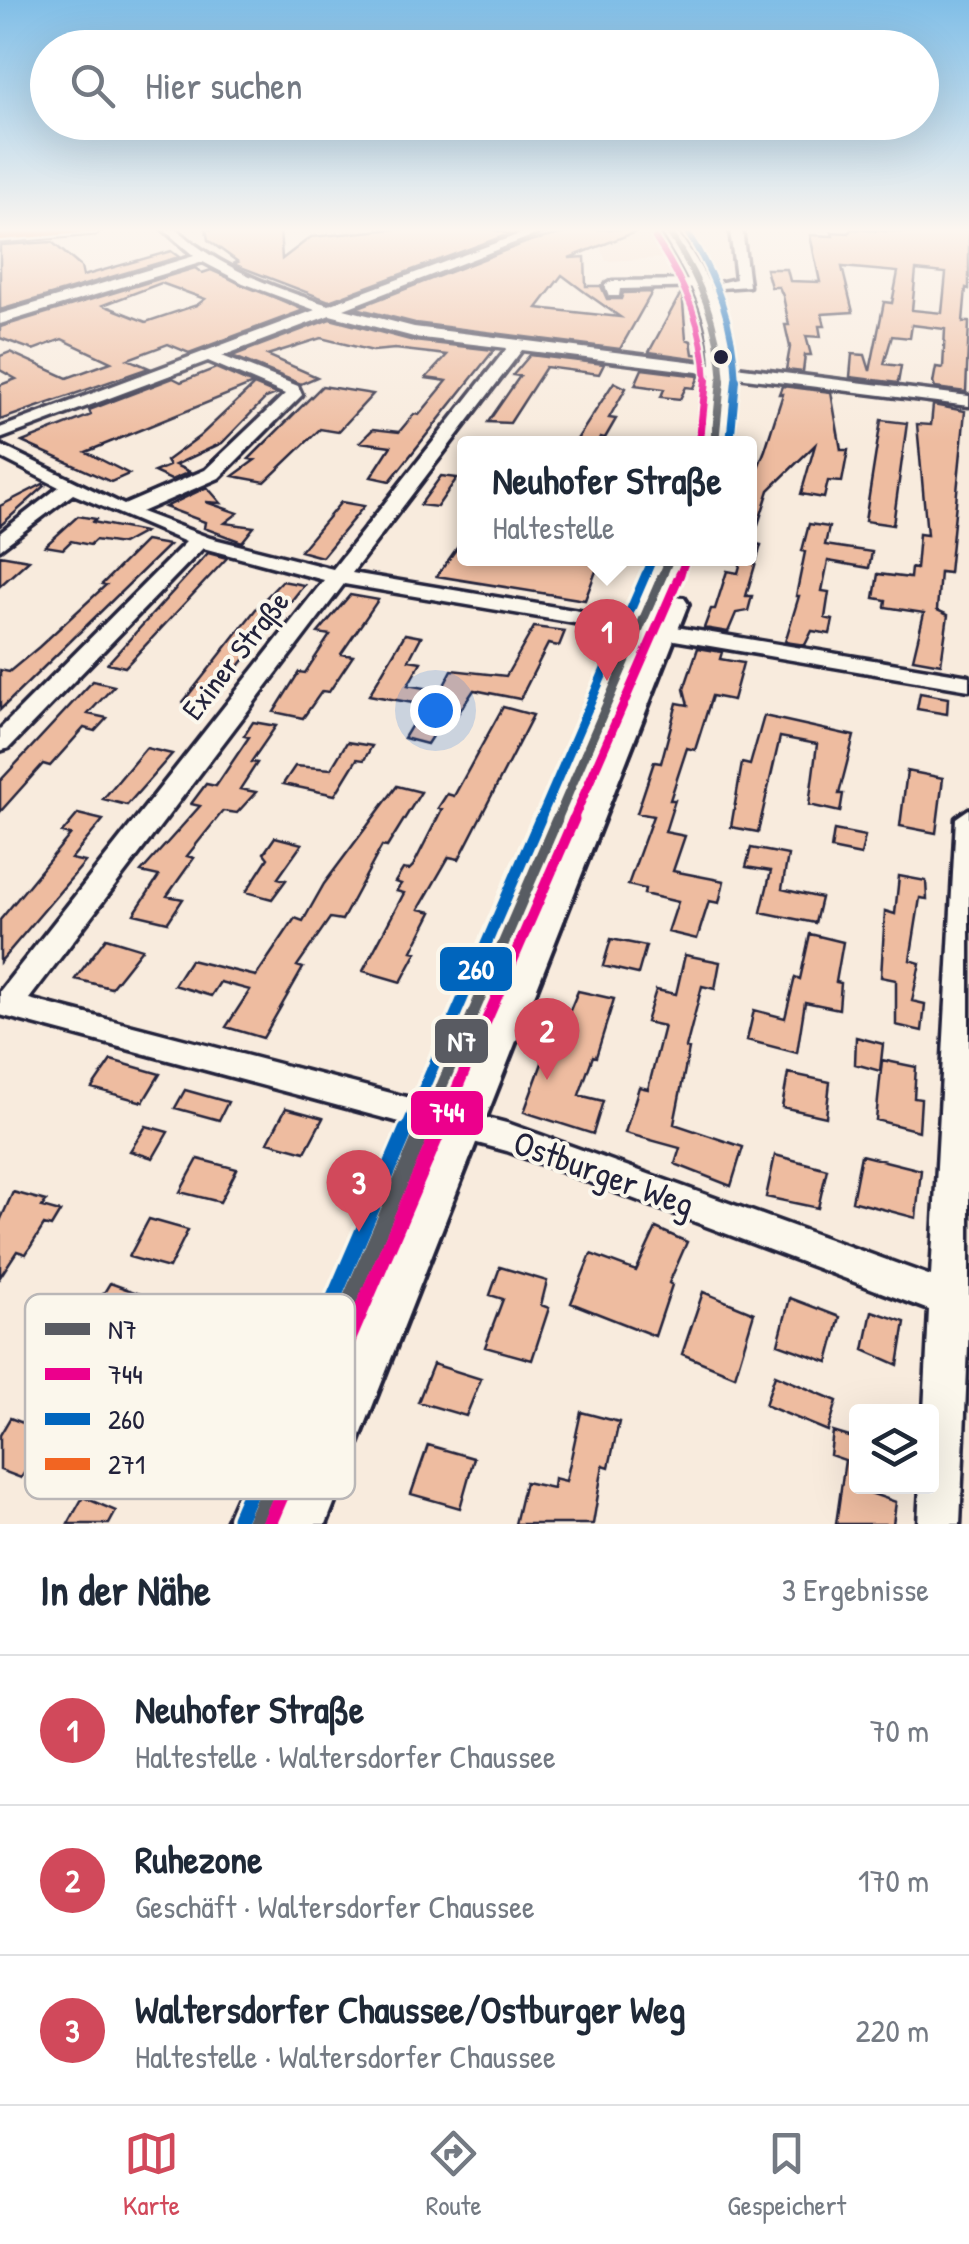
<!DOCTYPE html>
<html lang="de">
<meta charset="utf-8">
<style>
body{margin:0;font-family:"Patrick Hand",sans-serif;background:#f6f6f7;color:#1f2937}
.controls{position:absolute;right:30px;bottom:30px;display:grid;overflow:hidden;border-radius:10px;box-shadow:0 10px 40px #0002}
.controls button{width:90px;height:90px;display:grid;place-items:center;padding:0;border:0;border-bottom:2px solid #e0e1e3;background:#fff;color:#1f2937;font:50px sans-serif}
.you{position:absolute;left:435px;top:710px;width:35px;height:35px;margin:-25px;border:8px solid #fff;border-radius:50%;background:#1a73e8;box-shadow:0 0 0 15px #1a73e833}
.badge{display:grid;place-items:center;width:65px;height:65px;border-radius:50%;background:#d1495b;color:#fff;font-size:32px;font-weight:700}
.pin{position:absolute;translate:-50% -82px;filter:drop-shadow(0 2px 5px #0008)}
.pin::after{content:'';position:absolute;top:52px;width:35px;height:30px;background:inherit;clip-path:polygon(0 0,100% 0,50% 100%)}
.popup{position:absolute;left:457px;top:436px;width:300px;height:130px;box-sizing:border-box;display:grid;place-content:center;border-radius:10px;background:#fff;filter:drop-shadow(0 2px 8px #0005);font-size:32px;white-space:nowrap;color:#747a83}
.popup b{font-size:38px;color:#1f2937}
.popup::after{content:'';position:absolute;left:50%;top:100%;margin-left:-20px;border:20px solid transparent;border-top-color:#fff}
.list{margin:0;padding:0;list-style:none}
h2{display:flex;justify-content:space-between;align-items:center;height:130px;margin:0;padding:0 40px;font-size:42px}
h2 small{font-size:32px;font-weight:400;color:#747a83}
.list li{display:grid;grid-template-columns:65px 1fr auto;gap:30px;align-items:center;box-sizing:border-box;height:150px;padding:0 40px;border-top:2px solid #e0e1e3}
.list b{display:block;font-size:38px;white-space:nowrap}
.list p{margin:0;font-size:32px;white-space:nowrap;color:#747a83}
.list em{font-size:32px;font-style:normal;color:#747a83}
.icon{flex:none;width:55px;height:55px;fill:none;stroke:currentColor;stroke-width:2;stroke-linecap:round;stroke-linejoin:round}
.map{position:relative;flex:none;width:969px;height:1524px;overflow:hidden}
.search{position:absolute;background:#fff;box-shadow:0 10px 40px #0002;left:30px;right:30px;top:30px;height:110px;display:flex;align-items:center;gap:25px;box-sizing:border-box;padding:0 35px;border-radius:55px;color:#747a83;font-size:38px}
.sheet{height:580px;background:#fff}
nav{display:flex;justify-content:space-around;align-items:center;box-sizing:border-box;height:140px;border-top:2px solid #e0e1e3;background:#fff;font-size:28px;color:#747a83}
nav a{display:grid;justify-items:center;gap:5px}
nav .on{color:#d1495b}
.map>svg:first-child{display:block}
.built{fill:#f5ddcb}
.building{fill:#eebca0;stroke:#22223b;stroke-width:2.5;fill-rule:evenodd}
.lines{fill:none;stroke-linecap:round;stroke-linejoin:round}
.minor-casing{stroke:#22223b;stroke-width:7}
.major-casing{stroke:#22223b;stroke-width:8}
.minor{fill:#fbf7ec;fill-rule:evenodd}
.major{fill:#fbf7ec;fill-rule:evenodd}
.bus-1-far4-casing{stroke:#fbf7ec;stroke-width:11}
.bus-1-far3-casing{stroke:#fbf7ec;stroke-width:12}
.bus-1-far2-casing{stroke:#fbf7ec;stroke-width:16}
.bus-1-far1-casing{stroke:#fbf7ec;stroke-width:19}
.bus-1-casing{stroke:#fbf7ec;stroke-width:22}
.bus-2-far4-casing{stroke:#fbf7ec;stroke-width:11}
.bus-2-far3-casing{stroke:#fbf7ec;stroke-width:12}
.bus-2-far2-casing{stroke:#fbf7ec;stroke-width:16}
.bus-2-far1-casing{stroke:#fbf7ec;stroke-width:19}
.bus-2-casing{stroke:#fbf7ec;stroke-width:22}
.bus-3-far4-casing{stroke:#fbf7ec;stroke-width:11}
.bus-3-far3-casing{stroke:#fbf7ec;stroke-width:12}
.bus-3-far2-casing{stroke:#fbf7ec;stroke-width:16}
.bus-3-far1-casing{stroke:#fbf7ec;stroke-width:19}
.bus-3-casing{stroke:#fbf7ec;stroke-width:22}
.bus-4-casing{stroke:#fbf7ec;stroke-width:11}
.bus-1-far4{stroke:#595b62;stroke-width:6}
.bus-1-far3{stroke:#595b62;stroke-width:8}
.bus-1-far2{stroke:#595b62;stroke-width:9}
.bus-1-far1{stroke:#595b62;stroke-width:11}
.bus-1{stroke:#595b62;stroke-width:15}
.bus-2-far4{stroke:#ec008c;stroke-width:6}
.bus-2-far3{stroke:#ec008c;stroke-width:8}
.bus-2-far2{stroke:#ec008c;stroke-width:9}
.bus-2-far1{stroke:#ec008c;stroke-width:11}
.bus-2{stroke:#ec008c;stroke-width:15}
.bus-3-far4{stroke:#0065bd;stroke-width:6}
.bus-3-far3{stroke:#0065bd;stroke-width:8}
.bus-3-far2{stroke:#0065bd;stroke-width:9}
.bus-3-far1{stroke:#0065bd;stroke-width:11}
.bus-3{stroke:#0065bd;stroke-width:15}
.bus-4{stroke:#f26522;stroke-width:6}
.bus-dot{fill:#22223b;stroke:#fbf7ec;stroke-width:4}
.labels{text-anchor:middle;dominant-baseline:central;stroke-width:8;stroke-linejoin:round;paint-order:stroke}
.street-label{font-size:30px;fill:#22223b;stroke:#fbf7ec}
.near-street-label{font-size:35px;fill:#22223b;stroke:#fbf7ec}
.key{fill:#fbf7ec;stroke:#bab7b7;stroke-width:2.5}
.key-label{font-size:28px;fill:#22223b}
.line-badge{stroke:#fbf7ec;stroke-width:4}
.badge-label{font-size:28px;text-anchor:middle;font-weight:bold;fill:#fff}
</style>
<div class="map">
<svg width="969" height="1524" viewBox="0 0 969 1524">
<rect width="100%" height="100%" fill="#f8ebdd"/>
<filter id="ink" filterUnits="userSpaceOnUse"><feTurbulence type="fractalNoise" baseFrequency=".01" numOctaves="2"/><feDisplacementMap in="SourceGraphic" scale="20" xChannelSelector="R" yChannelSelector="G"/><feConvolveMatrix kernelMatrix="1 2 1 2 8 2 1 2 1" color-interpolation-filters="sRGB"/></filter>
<g filter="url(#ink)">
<!-- built -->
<path class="built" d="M558 229H647L669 258 606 261 597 240Z"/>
<!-- building -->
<path class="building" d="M206 229H280L282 259 311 237 394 229H492L509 234 329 301 233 264 238 262 208 240Z
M583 229H643L569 258 585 257 586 286H601L607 299H621L623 293 652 292 620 349 415 323 356 308 530 241ZM562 275 586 293 620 317 537 308Z
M851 229 931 234 932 229 969 230V289L966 288 963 322H969L966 392 935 388 933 383 936 367 943 368 945 329 912 325 910 338 892 336 884 364 901 366 898 383 850 377 852 354 865 355 870 371 884 302 892 303 898 272 842 267 853 312 822 314 825 326H819L821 337 806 336 811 355H805L803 372 786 370 790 347 785 325H789L783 296 779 287H771L766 269H787L790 281 820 282 810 235 833 236 832 232 849 233ZM916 270 946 273 942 313 912 310Z
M52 242 81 267 83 276 171 251 179 257 0 310V245Z
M195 268 202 273 211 270 304 310 189 353 168 344 128 359 149 368 0 420V385L16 379 0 370V356L10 352 67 378 111 362 62 339 33 350 0 338V327ZM161 283 205 299 197 305 146 322 103 305Z
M682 291 686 339 691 341 693 354 707 355 706 360 649 352Z
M330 319 414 341 494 350 390 481 371 477 391 446 360 442 373 429 399 432 414 414 419 415 447 381 426 378 447 355 395 349 373 351 321 338 267 355 317 377 301 384 232 356Z
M530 355 604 364 599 374 546 367 510 423 488 422 520 376 513 375Z
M216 368 253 384 86 452 129 474 111 482 22 442 91 415 89 410 173 378 181 382Z
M642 369 699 376 694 388 686 387 680 399 661 397 664 389 635 385Z
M614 382 626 388 609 418 616 419 605 438 600 437 597 444H574Z
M254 385 276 394 266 398 222 443 175 465 190 472 171 480 154 472 169 466 166 461 200 436Z
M322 386 373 394 338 432 320 429 265 482 233 476 255 460 249 459Z
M782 386 831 392 841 450H848L842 482 828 481 824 498 801 494 815 445 769 490 752 543 761 545 746 596H752L748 611 736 613 728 632 704 628 711 609H715L727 571 738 573 742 558H750V487L765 450 783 394H779Z
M933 405 965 411 949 573 940 572 937 610 948 615 941 664 913 659 924 613 885 607 886 600 874 598 878 574 910 578 911 568 916 569 919 534 927 535 917 424 931 425Z
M881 420 907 423 893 525 865 521Z
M441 476 457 478 437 507 420 505Z
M43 484 45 486 0 526V506Z
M207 487 221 503 206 502 238 513 225 523 254 527 242 542 204 528 205 522 165 507Z
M341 502 364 506 322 557 300 551Z
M78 516 96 519 93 522 144 532 122 544 95 540 90 545 71 541 63 549 45 546Z
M809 524 829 527 825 545 872 552 869 568 828 561 822 591 829 592 825 618 833 620 830 634 812 631 805 645 785 642 799 596H796L805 552 802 551Z
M464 538V558H601L585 600 437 576Z
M145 541 169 545 0 710V670L9 672 39 647 106 585 102 584Z
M208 553 227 558 125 667 108 663Z
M0 555 29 560 0 586Z
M282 581 304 585 207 706 183 702 259 605Z
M350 595 378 600 341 654 353 656 329 692 322 691 303 718 274 712 299 672 305 673 330 635 318 633Z
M534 627 565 631 559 646 548 644 520 699 474 690 455 718 445 716 427 744 404 738 424 705 369 695 405 634 421 637 409 660 421 662 408 685 441 691 452 670 506 676Z
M698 648 722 652 720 659 743 663 733 700 712 696 695 750 687 748 670 800H675L665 832 685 836 673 871 724 881 719 903 709 901 697 939 668 932 678 902 644 894 645 889 628 885 653 816 637 813 654 762 661 763 677 703 688 705 684 689Z
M93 681 114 686 88 714 107 718 95 731 84 728 50 766 43 764 0 812V781Z
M920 693 948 698 947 714 917 709Z
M503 707 533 715 459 859 449 857 419 909 432 912 412 951 417 952 401 982 363 971 404 893 396 891 401 884 395 882 403 869 409 870 413 866 442 809 438 808 447 794 454 796Z
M764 716 854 736 839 794H843L840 812 809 805 817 744 780 737 758 832 731 827 742 763 750 765Z
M253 722 276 726 251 762 257 763 240 789 256 792 237 813 223 811 187 856 194 858 167 896 183 899 168 922 134 914 159 876 141 872 200 806 191 804 206 784 216 786 249 737 244 736Z
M347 742 372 746 364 760 357 759 335 795 283 784 295 766 331 769Z
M146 748 172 754 127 805 103 799Z
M907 771 943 778 936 833 900 826Z
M397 786 421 792 387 847 382 846 342 920 330 918 297 966 303 968 263 1038 226 1027 250 990 220 982 211 996 174 985 190 960 256 976 295 918 303 921 324 884Z
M78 814 103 820 71 859 85 862 0 962V920L70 835 62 833Z
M834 830 865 836 861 855 831 849Z
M275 837 302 844 278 878 286 880 272 899 246 892 268 858 264 853Z
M751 848 788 855 782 889 821 898 815 923 761 912 771 871 746 867Z
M899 876 926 881 927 899 920 898 910 960 920 963 912 1001 925 1004 922 1031 896 1025V980L881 977 885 911 895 914Z
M810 934 843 942 836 982 841 983 839 1009 805 1002 797 1053 747 1040 754 1010 785 1018 795 977 800 979Z
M106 938 142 949 111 988 75 979Z
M611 939 646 946 638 974 603 966Z
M685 955 720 962 715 989 702 986 686 1048 689 1049 674 1124 743 1147 731 1186 675 1164 680 1148 625 1133 639 1087 648 1089 664 1026 646 1022 656 990 676 994Z
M578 991 614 999 596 1057 593 1056 579 1095 603 1101 593 1134 524 1112 545 1055 551 1056Z
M856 1037 883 1044 880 1071 855 1064Z
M111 1060 160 1074 143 1102 92 1088Z
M882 1060 916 1067 914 1098 921 1099 919 1131 876 1120Z
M788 1073 830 1082 826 1117 782 1107Z
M185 1090 228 1102 219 1120 175 1108Z
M286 1108 323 1118 305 1152 268 1142Z
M146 1126 168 1132 153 1158 130 1151Z
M775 1155 827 1169 818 1208 766 1197Z
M861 1155 921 1170 916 1218 852 1201Z
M198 1159 237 1169 220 1202 180 1192Z
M13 1192 46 1201 42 1207 60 1212 51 1227 44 1225 26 1254 17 1251 0 1277V1221Z
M149 1219 188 1230 169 1268 129 1257Z
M656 1228 687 1242 669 1283 672 1285 655 1336 571 1303 591 1254 636 1271Z
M500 1267 547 1281 541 1305 549 1308 532 1360 485 1347 503 1299 490 1295Z
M110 1283 140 1294 125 1320 94 1309Z
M703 1292 754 1313 735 1376 682 1354Z
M790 1298 840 1317 828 1362 778 1344Z
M872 1311 905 1322 898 1365 864 1350Z
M84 1358 139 1374 116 1415 84 1405 79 1413 50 1402 64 1372H75Z
M433 1364 481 1379 466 1416 418 1402Z
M775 1375 837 1401 828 1431 765 1405Z
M581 1412 619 1422 609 1467 603 1465 593 1524H515L525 1482 553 1488 554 1478 566 1481Z
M10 1418 49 1433 21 1478 0 1470V1435Z
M833 1432 856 1439V1488L896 1502 893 1524H836L845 1460 830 1455Z
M428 1445 474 1458 460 1508 411 1494Z
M83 1497 116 1511 109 1524H68Z"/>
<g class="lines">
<!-- minor casing -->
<g class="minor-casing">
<path id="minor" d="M53 229H101L95 233 0 241V233Z
M163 229H176C219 268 274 288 329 305L533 229H550L344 309 414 327 969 396V406L522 350 352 573 969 676V690L344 584 29 999 510 1124 931 1276 956 818 969 809V1324L960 1524H918L920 1486H932V1412H924L929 1310 507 1151 0 1015V991L324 580 203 548 9 748 0 751V729L186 542 73 494 0 549V533L59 487 0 457V445L124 505 205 470 285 394 208 361 0 439V428L315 310 243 283 203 262 0 324V314L194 256ZM330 315 414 337 507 348 333 569 210 538 141 512 219 478 302 395 298 386 222 356Z
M730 229H742L749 286 721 288 714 284 736 279Z
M704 280 709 281V287L620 289 619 296H609L605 285 612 281Z"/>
</g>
<!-- major casing -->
<g class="major-casing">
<path id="major" d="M659 229H675C725 295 743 361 726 443H703C722 347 708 309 659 229Z
M657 558H683L667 597 684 598 688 604 326 1524H226Z"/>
</g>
<!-- minor -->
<use href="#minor" class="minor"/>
<!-- major -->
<use href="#major" class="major"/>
<!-- bus-1-far4 casing -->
<g class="bus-1-far4-casing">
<path id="bus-1-far4" d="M667 229C700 278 719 323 722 383"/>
</g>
<!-- bus-1-far3 casing -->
<g class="bus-1-far3-casing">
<path id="bus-1-far3" d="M715 443 721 380
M662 577 670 558"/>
</g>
<!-- bus-1-far2 casing -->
<g class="bus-1-far2-casing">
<path id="bus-1-far2" d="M556 822 663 574"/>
</g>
<!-- bus-1-far1 casing -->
<g class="bus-1-far1-casing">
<path id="bus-1-far1" d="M422 1132 557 819"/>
</g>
<!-- bus-1 casing -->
<g class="bus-1-casing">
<path id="bus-1" d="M253 1524 423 1130"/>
</g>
<!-- bus-2-far4 casing -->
<g class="bus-2-far4-casing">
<path id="bus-2-far4" d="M655 238C686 284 704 327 706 383"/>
</g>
<!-- bus-2-far3 casing -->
<g class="bus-2-far3-casing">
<path id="bus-2-far3" d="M700 440 706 380
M679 577 684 564"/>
</g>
<!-- bus-2-far2 casing -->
<g class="bus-2-far2-casing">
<path id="bus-2-far2" d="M572 822 680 574"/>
</g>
<!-- bus-2-far1 casing -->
<g class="bus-2-far1-casing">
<path id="bus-2-far1" d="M438 1132 574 819"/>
</g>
<!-- bus-2 casing -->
<g class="bus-2-casing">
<path id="bus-2" d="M269 1524 439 1130"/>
</g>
<!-- bus-3-far4 casing -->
<g class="bus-3-far4-casing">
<path id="bus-3-far4" d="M685 229C717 277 734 324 736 383"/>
</g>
<!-- bus-3-far3 casing -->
<g class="bus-3-far3-casing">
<path id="bus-3-far3" d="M730 443 736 380
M645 577 653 558"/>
</g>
<!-- bus-3-far2 casing -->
<g class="bus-3-far2-casing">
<path id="bus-3-far2" d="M539 822 646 574"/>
</g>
<!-- bus-3-far1 casing -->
<g class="bus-3-far1-casing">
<path id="bus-3-far1" d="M405 1132 540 819"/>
</g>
<!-- bus-3 casing -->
<g class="bus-3-casing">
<path id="bus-3" d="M239 1518 406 1130"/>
</g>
<!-- bus-4 casing -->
<g class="bus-4-casing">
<path id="bus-4" d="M0 237 95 229"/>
</g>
<!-- bus-1-far4 -->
<use href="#bus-1-far4" class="bus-1-far4"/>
<!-- bus-1-far3 -->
<use href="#bus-1-far3" class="bus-1-far3"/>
<!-- bus-1-far2 -->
<use href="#bus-1-far2" class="bus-1-far2"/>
<!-- bus-1-far1 -->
<use href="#bus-1-far1" class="bus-1-far1"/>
<!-- bus-1 -->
<use href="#bus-1" class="bus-1"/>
<!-- bus-2-far4 -->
<use href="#bus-2-far4" class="bus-2-far4"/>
<!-- bus-2-far3 -->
<use href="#bus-2-far3" class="bus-2-far3"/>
<!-- bus-2-far2 -->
<use href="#bus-2-far2" class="bus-2-far2"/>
<!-- bus-2-far1 -->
<use href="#bus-2-far1" class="bus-2-far1"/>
<!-- bus-2 -->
<use href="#bus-2" class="bus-2"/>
<!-- bus-3-far4 -->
<use href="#bus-3-far4" class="bus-3-far4"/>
<!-- bus-3-far3 -->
<use href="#bus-3-far3" class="bus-3-far3"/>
<!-- bus-3-far2 -->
<use href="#bus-3-far2" class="bus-3-far2"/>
<!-- bus-3-far1 -->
<use href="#bus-3-far1" class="bus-3-far1"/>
<!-- bus-3 -->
<use href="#bus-3" class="bus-3"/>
<!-- bus-4 -->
<use href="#bus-4" class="bus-4"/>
</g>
</g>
<!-- sky -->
<linearGradient id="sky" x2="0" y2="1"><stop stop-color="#80bee7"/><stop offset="0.52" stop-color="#fcf6f0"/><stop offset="1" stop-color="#fcf6f0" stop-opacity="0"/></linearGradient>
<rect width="969" height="442" fill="url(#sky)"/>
<!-- markers -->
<circle class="bus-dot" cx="721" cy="357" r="9"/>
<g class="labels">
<!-- street labels -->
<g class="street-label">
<text transform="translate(235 655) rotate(-52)">Exiner Straße</text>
</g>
<!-- near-street labels -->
<g class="near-street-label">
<text transform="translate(604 1173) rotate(20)">Ostburger Weg</text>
</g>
</g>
<!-- legend -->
<rect x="25" y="1294" width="330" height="205" rx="15" class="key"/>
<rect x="45" y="1323" width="45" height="12" fill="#595b62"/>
<rect x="45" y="1368" width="45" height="12" fill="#ec008c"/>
<rect x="45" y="1413" width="45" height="12" fill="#0065bd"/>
<rect x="45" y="1458" width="45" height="12" fill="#f26522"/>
<g class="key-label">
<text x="108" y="1339">N7</text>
<text x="108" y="1384">744</text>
<text x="108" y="1429">260</text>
<text x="108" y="1474">271</text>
</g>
<g class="line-badge">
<rect x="438" y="945" width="76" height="48" rx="10" fill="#0065bd"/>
<rect x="433" y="1017" width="57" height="48" rx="10" fill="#595b62"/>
<rect x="409" y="1089" width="76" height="48" rx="10" fill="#ec008c"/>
</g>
<g class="badge-label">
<text x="476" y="979">260</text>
<text x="462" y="1051">N7</text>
<text x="447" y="1122">744</text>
</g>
</svg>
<div class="controls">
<button><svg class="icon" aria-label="layers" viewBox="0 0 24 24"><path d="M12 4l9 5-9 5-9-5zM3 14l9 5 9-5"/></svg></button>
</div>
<div class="you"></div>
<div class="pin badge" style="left:607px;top:681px">1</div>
<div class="popup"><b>Neuhofer Straße</b>Haltestelle</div>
<div class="pin badge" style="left:547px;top:1080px">2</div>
<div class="pin badge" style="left:359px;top:1232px">3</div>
<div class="search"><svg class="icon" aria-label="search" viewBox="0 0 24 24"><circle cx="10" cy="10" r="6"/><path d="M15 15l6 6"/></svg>Hier suchen</div>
</div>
<section class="sheet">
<h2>In der Nähe<small>3 Ergebnisse</small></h2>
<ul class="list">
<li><span class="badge">1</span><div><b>Neuhofer Straße</b><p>Haltestelle · Waltersdorfer Chaussee</p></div><em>70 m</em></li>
<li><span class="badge">2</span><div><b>Ruhezone</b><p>Geschäft · Waltersdorfer Chaussee</p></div><em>170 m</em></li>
<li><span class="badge">3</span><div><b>Waltersdorfer Chaussee/Ostburger Weg</b><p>Haltestelle · Waltersdorfer Chaussee</p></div><em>220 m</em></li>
</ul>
</section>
<nav>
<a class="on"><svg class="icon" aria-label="map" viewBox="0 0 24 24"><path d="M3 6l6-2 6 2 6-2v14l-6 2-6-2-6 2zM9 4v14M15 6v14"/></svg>Karte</a>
<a><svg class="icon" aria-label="directions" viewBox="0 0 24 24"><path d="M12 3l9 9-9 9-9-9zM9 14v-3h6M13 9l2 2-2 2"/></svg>Route</a>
<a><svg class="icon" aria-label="saved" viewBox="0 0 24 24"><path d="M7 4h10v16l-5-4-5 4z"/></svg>Gespeichert</a>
</nav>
